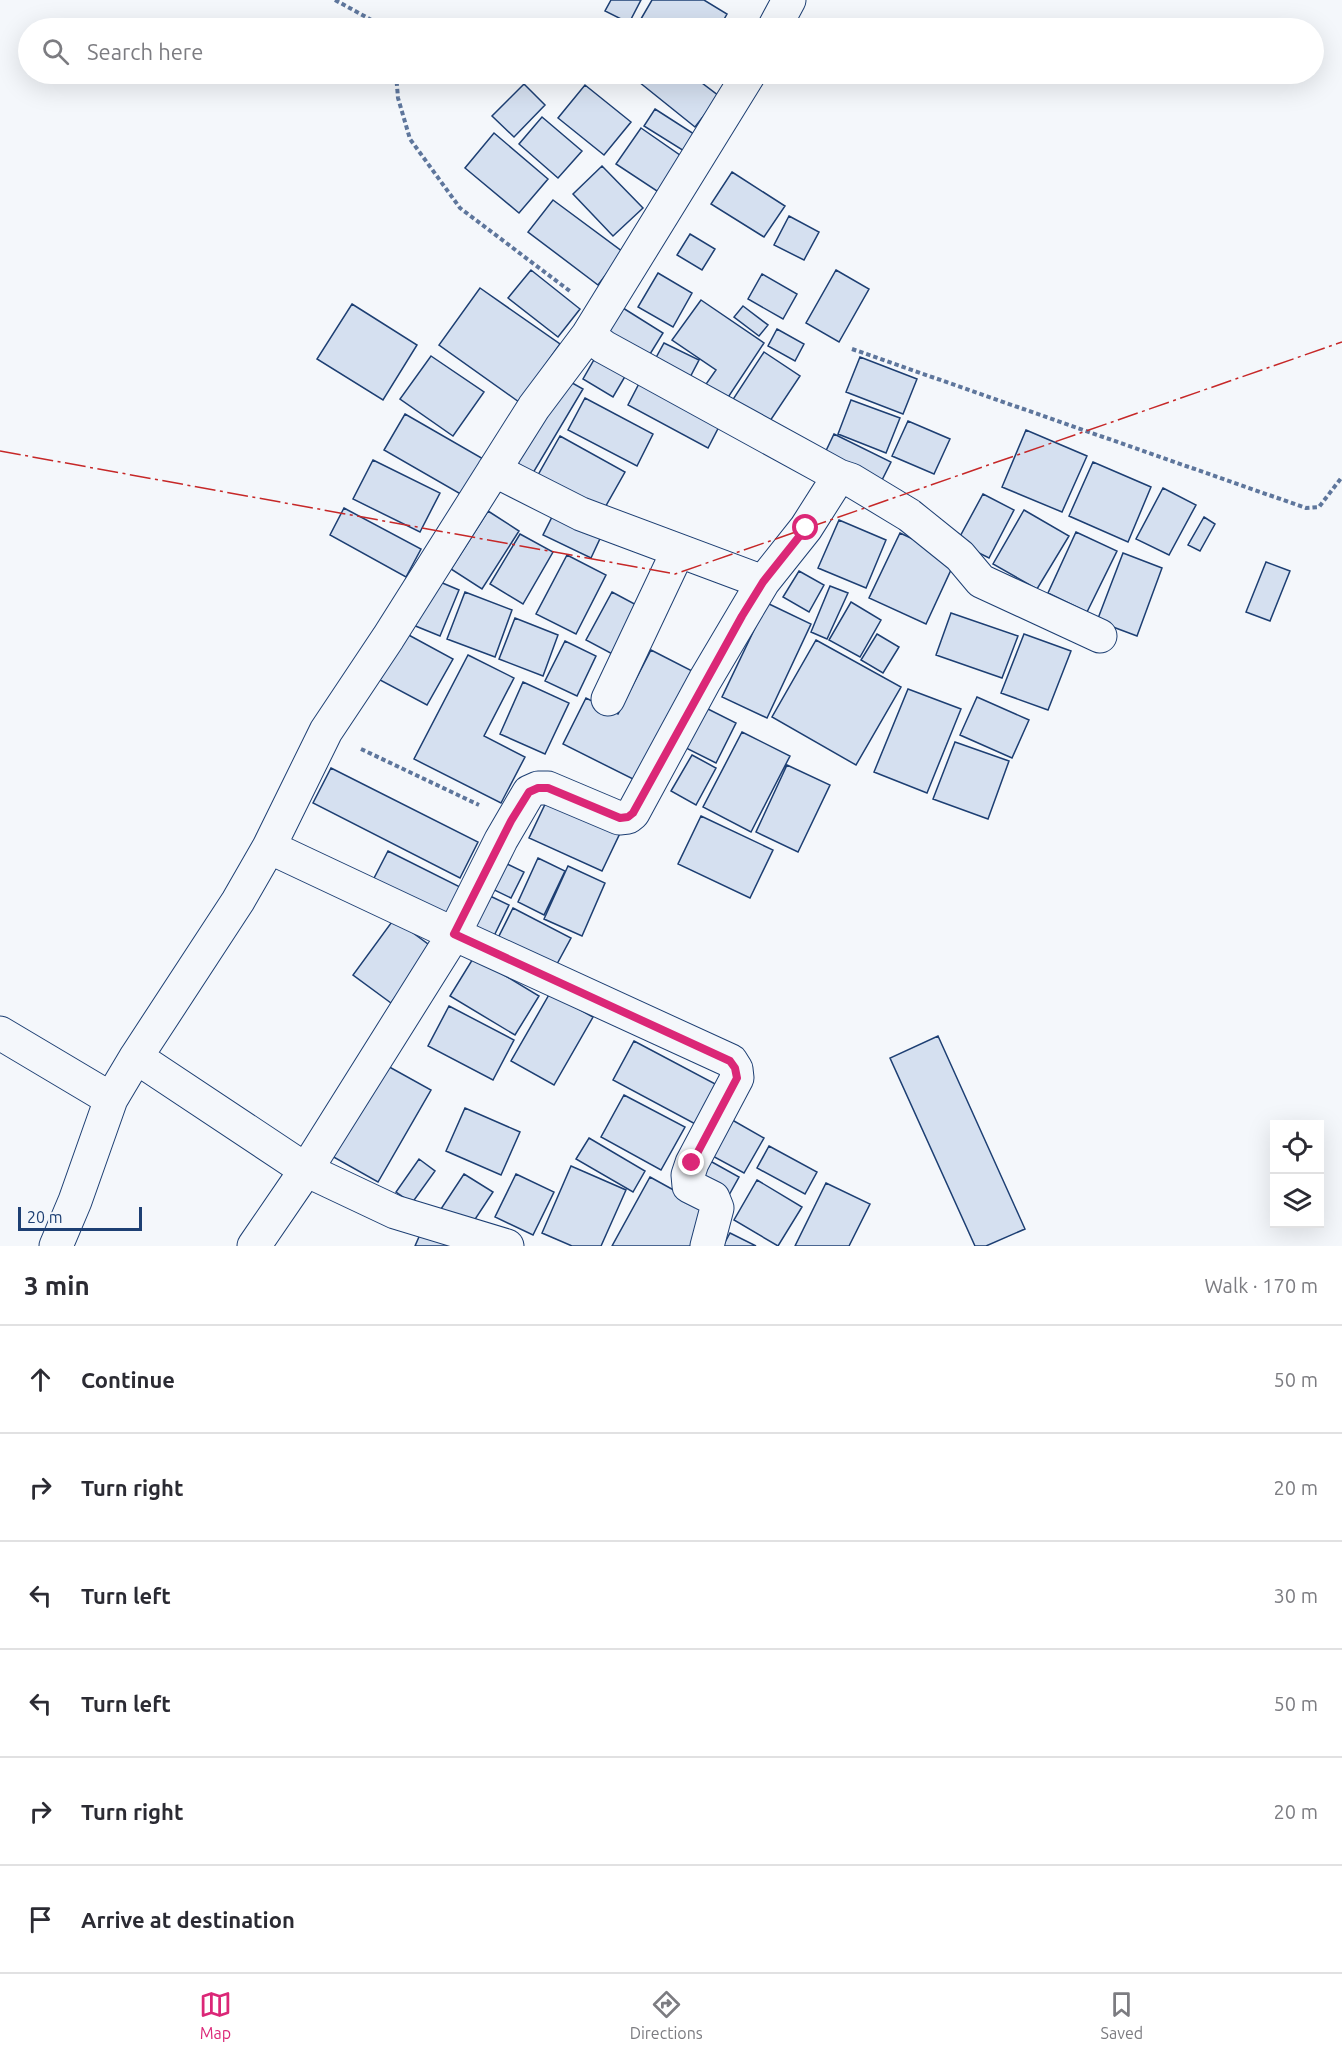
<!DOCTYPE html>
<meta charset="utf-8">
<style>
body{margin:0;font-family:Ubuntu,sans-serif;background:#f7f7f7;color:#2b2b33}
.controls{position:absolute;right:18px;bottom:18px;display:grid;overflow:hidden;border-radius:0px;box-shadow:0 6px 24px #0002}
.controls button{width:54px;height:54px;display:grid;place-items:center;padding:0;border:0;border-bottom:2px solid #e1e1e2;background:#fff;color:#2b2b33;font:30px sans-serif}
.scale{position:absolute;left:18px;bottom:15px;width:124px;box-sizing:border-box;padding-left:6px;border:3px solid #1d3f73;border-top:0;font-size:16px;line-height:21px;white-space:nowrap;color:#1d3f73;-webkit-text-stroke:4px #f4f7fb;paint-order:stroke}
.stop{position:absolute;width:18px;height:18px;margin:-14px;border:4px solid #db2777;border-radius:50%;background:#fff}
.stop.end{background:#db2777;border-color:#fff;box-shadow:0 2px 6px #0008}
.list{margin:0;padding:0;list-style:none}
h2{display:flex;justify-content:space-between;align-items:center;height:78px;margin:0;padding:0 24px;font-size:26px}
h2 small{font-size:20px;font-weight:400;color:#7c7c81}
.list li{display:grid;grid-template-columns:39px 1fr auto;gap:18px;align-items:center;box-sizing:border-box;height:108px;padding:0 24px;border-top:2px solid #e1e1e2}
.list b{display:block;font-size:22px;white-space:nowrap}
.list em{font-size:20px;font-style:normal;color:#7c7c81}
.icon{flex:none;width:33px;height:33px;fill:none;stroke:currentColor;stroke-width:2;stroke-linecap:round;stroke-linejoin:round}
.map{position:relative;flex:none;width:1342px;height:1246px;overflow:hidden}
.search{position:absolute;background:#fff;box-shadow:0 6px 24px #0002;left:18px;right:18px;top:18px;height:66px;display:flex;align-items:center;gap:15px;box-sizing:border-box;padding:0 21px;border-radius:33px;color:#7c7c81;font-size:22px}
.sheet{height:726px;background:#fff}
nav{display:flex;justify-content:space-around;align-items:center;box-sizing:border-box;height:84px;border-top:2px solid #e1e1e2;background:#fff;font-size:16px;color:#7c7c81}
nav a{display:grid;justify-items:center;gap:3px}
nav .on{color:#db2777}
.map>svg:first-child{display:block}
.building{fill:#d5e0f0;stroke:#1d3f73;stroke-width:1.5}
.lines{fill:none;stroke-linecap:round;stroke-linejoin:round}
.minor-casing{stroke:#1d3f73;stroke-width:35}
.path{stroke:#5e769c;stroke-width:4;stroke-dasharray:4.5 3;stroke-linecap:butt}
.minor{stroke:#f4f7fb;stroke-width:33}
.power{stroke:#c62828;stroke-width:1.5;stroke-dasharray:21 4.5 3 4.5;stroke-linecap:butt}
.route{stroke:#db2777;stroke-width:8}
</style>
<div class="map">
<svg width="1342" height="1246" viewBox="0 0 1342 1246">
<rect width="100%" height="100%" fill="#f4f7fb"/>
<!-- building -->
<path class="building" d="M611 0H641L629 23 605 11Z
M652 0H704L727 14 719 28H645L638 24Z
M646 74H690L719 96 695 127 639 82Z
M524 84 545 105 514 137 492 116Z
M585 85 631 122 604 155 558 118Z
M655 109 694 134 684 151 644 126Z
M542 117 582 151 558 178 519 144Z
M641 128 687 160 663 195 616 164Z
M494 133 548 179 519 213 465 168Z
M602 166 643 208 613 236 573 194Z
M732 172 785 206 764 237 711 204Z
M553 200 623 252 598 285 528 232Z
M789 216 819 232 804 260 774 245Z
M690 234 715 249 702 270 677 255Z
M531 270 580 309 558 337 508 298Z
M836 270 869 289 839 342 806 323Z
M658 273 692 293 673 327 638 307Z
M762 274 797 294 783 319 748 299Z
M480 288 560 344 519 402 439 345Z
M701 300 764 343 725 402 704 387 716 370 672 340Z
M352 304 417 345 383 400 317 359Z
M743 306 768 325 759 336 734 317Z
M623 308 663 333 647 359 606 334Z
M777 329 804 344 795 361 768 346Z
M664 343 699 360 687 383 652 365Z
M599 351 630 368 613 397 583 379Z
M764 352 800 376 766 427 730 404Z
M431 356 484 392 453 436 400 399Z
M860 357 917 379 903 414 846 392Z
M645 372 725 415 708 448 628 405Z
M567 380 583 389 533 473 517 463Z
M585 398 653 434 637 466 568 430Z
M851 400 900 418 886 453 838 434Z
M405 414 485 460 464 496 384 450Z
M908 421 950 439 934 474 892 456Z
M1026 430 1087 456 1062 512 1002 487Z
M834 434 891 462 881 482 824 455Z
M560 436 625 472 603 511 538 475Z
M373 460 440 493 420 532 353 499Z
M1093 462 1151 487 1128 542 1069 516Z
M1163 488 1196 505 1169 555 1136 539Z
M983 494 1014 510 989 558 957 542Z
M557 507 604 530 591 558 543 535Z
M344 508 421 549 406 577 330 535Z
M1024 510 1069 536 1037 589 993 564Z
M488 511 519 531 482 589 451 569Z
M1204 517 1215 524 1200 551 1188 545Z
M839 520 886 540 866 588 818 568Z
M1076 532 1117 551 1087 612 1048 593Z
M900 533 956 559 926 624 869 598Z
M520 534 553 552 523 604 490 584Z
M1123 553 1162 568 1137 636 1097 621Z
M567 555 606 575 576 634 536 614Z
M1266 562 1290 571 1270 621 1246 612Z
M799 571 824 585 809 612 783 597Z
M433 579 459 590 440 636 413 625Z
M830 586 848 593 827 639 811 632Z
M465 592 512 610 495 657 447 639Z
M612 592 644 609 618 657 586 640Z
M851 602 881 620 860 657 829 640Z
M767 603 811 624 767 718 722 697Z
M951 613 1018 636 1002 678 936 655Z
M515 618 558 635 543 676 499 659Z
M405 633 453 659 427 705 380 680Z
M877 634 899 647 883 673 861 660Z
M1024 634 1071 651 1048 710 1001 693Z
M816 640 901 687 856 765 772 717Z
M565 641 596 656 577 696 545 681Z
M651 650 698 674 643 784 563 744 586 698 618 714Z
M468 655 514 678 484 736 525 757 501 803 414 759Z
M523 682 569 703 545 754 500 734Z
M908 689 961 709 927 793 874 772Z
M977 697 1029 720 1012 758 960 735Z
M704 707 736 723 716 763 684 747Z
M742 732 790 756 751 832 703 807Z
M955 742 1009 761 988 819 933 799Z
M692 755 716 768 696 805 671 791Z
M787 765 830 785 798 852 756 832Z
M331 768 478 842 460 878 313 803Z
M549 796 622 829 602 871 529 838Z
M701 816 773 850 750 898 678 864Z
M388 851 466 890 448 925 370 886Z
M538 858 565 871 544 915 518 902Z
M501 861 524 872 511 898 488 887Z
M568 866 605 883 582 936 544 919Z
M488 895 509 905 492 940 471 930Z
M513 908 571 938 551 975 494 946Z
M394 919 432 947 391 1003 353 975Z
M474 957 539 996 515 1035 450 996Z
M550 993 593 1017 554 1085 511 1061Z
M449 1006 514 1040 493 1080 428 1046Z
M938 1036 1025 1229 986 1246H975L890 1058Z
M634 1041 721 1087 699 1126 613 1080Z
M384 1064 431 1090 378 1182 330 1155Z
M624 1095 685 1127 661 1170 601 1137Z
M465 1108 520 1132 501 1175 446 1151Z
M727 1117 764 1138 744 1173 707 1153Z
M589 1138 645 1171 633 1192 576 1159Z
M769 1146 817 1172 805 1194 757 1168Z
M703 1157 739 1177 729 1195 693 1177Z
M419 1159 435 1171 412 1203 396 1192Z
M571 1166 626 1190 601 1246H572L542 1233Z
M464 1174 493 1192 468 1230 439 1212Z
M516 1174 554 1192 533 1235 495 1217Z
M650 1177 710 1210 690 1246H612Z
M757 1180 802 1207 778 1246 734 1220Z
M826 1183 870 1204 849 1246H795Z
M422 1230 450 1242 449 1246H415Z
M730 1233 756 1246H723Z"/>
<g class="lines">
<!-- minor casing -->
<g class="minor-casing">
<path id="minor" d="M774 28 789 0
M588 335 604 347 839 476
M494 470 581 514 763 582
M608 699 678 551
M269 847 454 934 731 1061 736 1069 737 1078 692 1163 688 1175 689 1186 713 1198 717 1208 707 1246
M0 1033 111 1099
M136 1057 306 1170 395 1212 507 1246
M56 1246 75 1201 111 1099 136 1057 238 901 269 847 326 731 388 638 534 407 588 335 749 74
M254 1246 306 1170 454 934 501 840 529 792 538 788H548L619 818 628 817 633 813 705 680 763 582 806 528 839 476 851 480 909 515 960 556 981 581 1100 636"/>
</g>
<!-- path -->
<path class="path" d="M335 0 377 23 380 28
M396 74 398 98 410 139 460 208 571 292
M852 349 1306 508 1319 507 1342 477
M361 749 479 805"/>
<!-- minor -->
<use href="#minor" class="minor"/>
<!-- power -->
<path class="power" d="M0 451 675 574 1342 342"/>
</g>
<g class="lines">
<!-- route -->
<path class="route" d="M692 1163 737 1078 735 1068 730 1061 454 934 511 821 529 792 538 788H548L620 818 628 817 633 813 742 616 763 582 806 528"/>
</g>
</svg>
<div class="controls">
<button><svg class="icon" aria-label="locate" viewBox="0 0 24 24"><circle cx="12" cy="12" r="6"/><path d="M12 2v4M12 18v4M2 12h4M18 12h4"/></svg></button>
<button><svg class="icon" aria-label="layers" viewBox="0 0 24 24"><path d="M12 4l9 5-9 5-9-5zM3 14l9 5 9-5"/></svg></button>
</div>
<div class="scale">20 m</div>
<div class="stop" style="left:806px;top:528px"></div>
<div class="stop end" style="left:692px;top:1163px"></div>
<div class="search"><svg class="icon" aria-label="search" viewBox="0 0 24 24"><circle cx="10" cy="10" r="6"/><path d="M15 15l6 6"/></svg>Search here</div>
</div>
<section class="sheet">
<h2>3 min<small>Walk · 170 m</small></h2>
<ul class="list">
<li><svg class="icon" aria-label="ahead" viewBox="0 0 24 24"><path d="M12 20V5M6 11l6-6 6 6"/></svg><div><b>Continue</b></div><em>50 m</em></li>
<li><svg class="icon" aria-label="right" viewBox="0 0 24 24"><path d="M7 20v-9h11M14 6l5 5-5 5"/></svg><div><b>Turn right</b></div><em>20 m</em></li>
<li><svg class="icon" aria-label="left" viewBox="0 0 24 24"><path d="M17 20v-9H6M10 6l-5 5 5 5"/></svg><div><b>Turn left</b></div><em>30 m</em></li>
<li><svg class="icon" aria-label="left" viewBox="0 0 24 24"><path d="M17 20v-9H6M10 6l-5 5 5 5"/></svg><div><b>Turn left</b></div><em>50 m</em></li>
<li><svg class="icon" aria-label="right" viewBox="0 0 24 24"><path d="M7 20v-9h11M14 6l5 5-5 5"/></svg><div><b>Turn right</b></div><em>20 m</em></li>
<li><svg class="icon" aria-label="arrive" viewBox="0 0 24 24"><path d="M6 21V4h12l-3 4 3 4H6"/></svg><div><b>Arrive at destination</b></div></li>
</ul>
</section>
<nav>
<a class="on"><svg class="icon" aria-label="map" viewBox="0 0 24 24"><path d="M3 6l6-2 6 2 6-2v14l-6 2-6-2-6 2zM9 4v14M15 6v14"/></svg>Map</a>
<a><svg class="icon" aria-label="directions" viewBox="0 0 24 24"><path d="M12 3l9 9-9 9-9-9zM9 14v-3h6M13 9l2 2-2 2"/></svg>Directions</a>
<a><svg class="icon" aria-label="saved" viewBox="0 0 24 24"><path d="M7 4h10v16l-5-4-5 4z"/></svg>Saved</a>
</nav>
